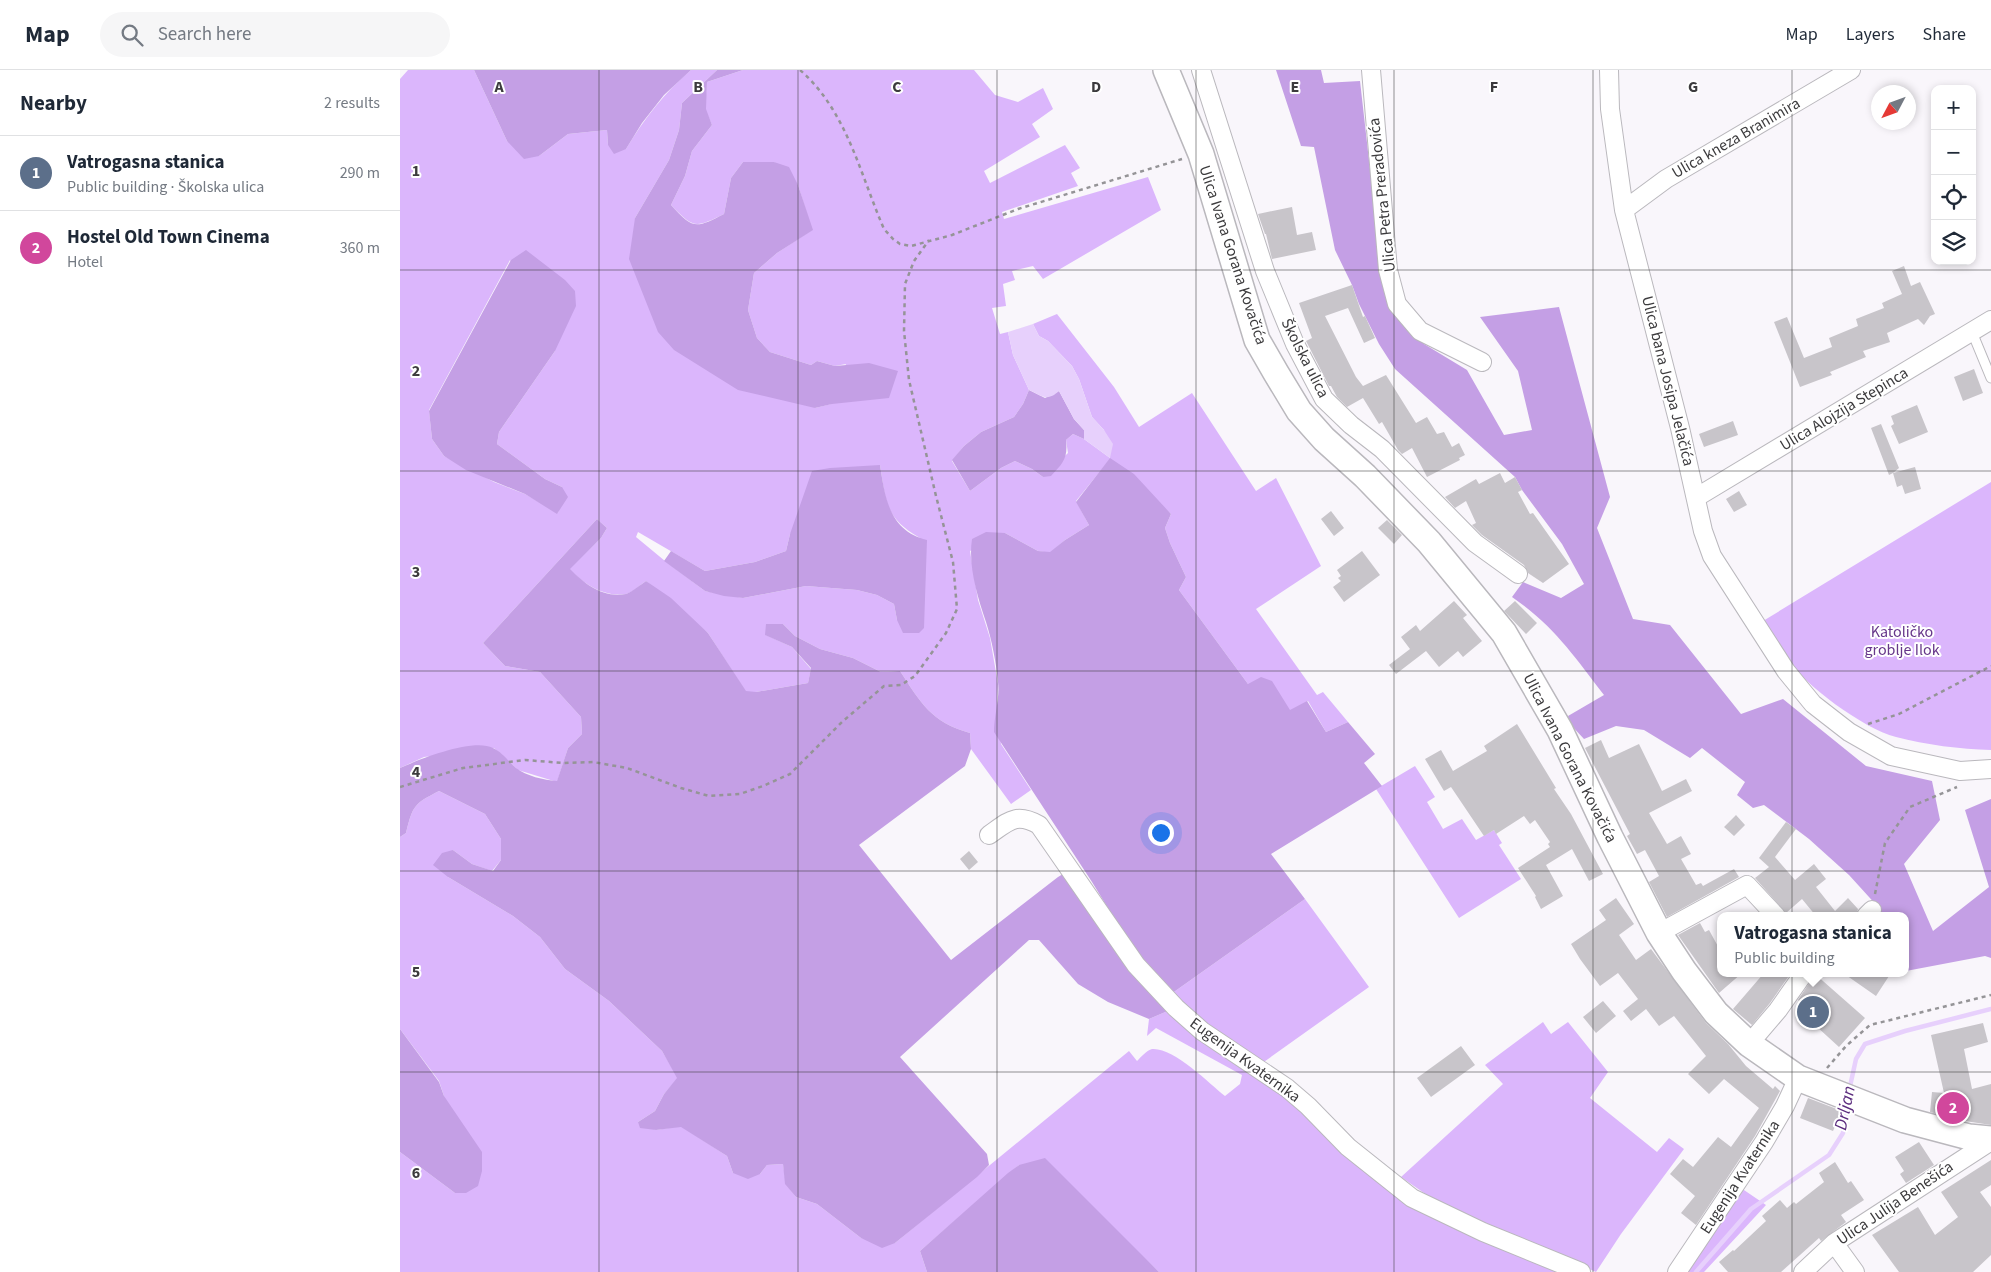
<!DOCTYPE html>
<meta charset="utf-8">
<style>
body{margin:0;font-family:"Source Sans 3",sans-serif;background:#f6f6f7;color:#1f2937}
.controls{position:absolute;right:15px;top:15px;display:grid;overflow:hidden;border-radius:10px;box-shadow:0 2px 8px #0003}
.controls button{width:45px;height:45px;display:grid;place-items:center;padding:0;border:0;border-bottom:1px solid #e0e1e3;background:#fff;color:#1f2937;font:25px sans-serif}
.compass{position:absolute;left:1471px;top:15px;width:45px;height:45px;border-radius:50%;background:#fff;box-shadow:0 2px 8px #0003;rotate:229deg}
.you{position:absolute;left:760px;top:762px;width:18px;height:18px;margin:-12px;border:4px solid #fff;border-radius:50%;background:#1a73e8;box-shadow:0 0 0 8px #1a73e833}
.badge{display:grid;place-items:center;width:32px;height:32px;border-radius:50%;background:#267f54;color:#fff;font-size:16px;font-weight:700}
.pin{position:absolute;translate:-50% -50%;border:2px solid #fff;box-shadow:0 1px 5px #0006}
.popup{position:absolute;left:1317px;top:842px;width:192px;height:65px;box-sizing:border-box;display:grid;place-content:center;border-radius:10px;background:#fff;filter:drop-shadow(0 1px 4px #0005);font-size:16px;white-space:nowrap;color:#747a83}
.popup b{font-size:19px;color:#1f2937}
.popup::after{content:'';position:absolute;left:50%;top:100%;margin-left:-10px;border:10px solid transparent;border-top-color:#fff}
.list{margin:0;padding:0;list-style:none}
h2{display:flex;justify-content:space-between;align-items:center;height:65px;margin:0;padding:0 20px;font-size:21px}
h2 small{font-size:16px;font-weight:400;color:#747a83}
.list li{display:grid;grid-template-columns:32px 1fr auto;gap:15px;align-items:center;box-sizing:border-box;height:75px;padding:0 20px;border-top:1px solid #e0e1e3}
.list b{display:block;font-size:19px;white-space:nowrap}
.list p{margin:0;font-size:16px;white-space:nowrap;color:#747a83}
.list em{font-size:16px;font-style:normal;color:#747a83}
.icon{flex:none;width:28px;height:28px;fill:none;stroke:currentColor;stroke-width:2;stroke-linecap:round;stroke-linejoin:round}
.map{position:relative;flex:none;width:1591px;height:1202px;overflow:hidden}
header{display:flex;align-items:center;gap:30px;box-sizing:border-box;height:70px;padding:0 25px;background:#fff;border-bottom:1px solid #e0e1e3}
header strong{font-size:24px}
nav{display:flex;gap:28px;margin-inline-start:auto;font-size:18px}
.search{width:350px;height:45px;background:#f6f6f7;display:flex;align-items:center;gap:12px;box-sizing:border-box;padding:0 18px;border-radius:28px;color:#747a83;font-size:19px}
main{display:flex}
aside{flex:1;background:#fff}
.map>svg:first-child{display:block}
.green{fill:#dbb6fc;fill-rule:evenodd}
.forest{fill:#c49fe5}
.water{fill:#e7d0fc}
.lines{fill:none;stroke-linecap:round;stroke-linejoin:round}
.stream{stroke:#e7d0fc;stroke-width:4.5}
.building{fill:#c8c5ca}
.service-casing{stroke:#bab8bd;stroke-width:11}
.minor-casing{stroke:#bab8bd;stroke-width:20}
.secondary-casing{stroke:#bab8bd;stroke-width:28}
.path{stroke:#959497;stroke-width:2.5;stroke-dasharray:4 4;stroke-linecap:butt}
.service{stroke:#fff;stroke-width:9}
.minor{stroke:#fff;stroke-width:18}
.secondary{stroke:#fff;stroke-width:25}
.grid{fill:none;stroke:#3c3b3d;stroke-width:1;stroke-opacity:0.55}
.labels{text-anchor:middle;dominant-baseline:central;stroke-width:4;stroke-linejoin:round;paint-order:stroke}
.street-label{font-size:16px;fill:#3c3b3d;stroke:#fff}
.park-label{font-size:16px;fill:#67378a;stroke:#fff}
.water-label{font-size:18px;font-style:italic;fill:#5b2c7e;stroke:#fff}
.grid-label{font-size:16px;text-anchor:middle;font-weight:bold;fill:#3c3b3d;stroke:#fff;stroke-width:4;stroke-linejoin:round;paint-order:stroke}
</style>
<header>
<strong>Map</strong>
<div class="search"><svg class="icon" aria-label="search" viewBox="0 0 24 24"><circle cx="10" cy="10" r="6"/><path d="M15 15l6 6"/></svg>Search here</div>
<nav><a>Map</a><a>Layers</a><a>Share</a></nav>
</header>
<main>
<aside>
<h2>Nearby<small>2 results</small></h2>
<ul class="list">
<li><span class="badge" style="background:#5c6f8a">1</span><div><b>Vatrogasna stanica</b><p>Public building · Školska ulica</p></div><em>290 m</em></li>
<li><span class="badge" style="background:#d1479c">2</span><div><b>Hostel Old Town Cinema</b><p>Hotel</p></div><em>360 m</em></li>
</ul>
</aside>
<div class="map">
<svg width="1591" height="1202" viewBox="0 0 1591 1202">
<rect width="100%" height="100%" fill="#f9f6fb"/>
<!-- green -->
<path class="green" d="M8 0H74L107 71 139 86 168 64 207 60 208 75 226 79C244 49 264 23 291 0H317L282 33 279 60 269 90 235 148 415 338 431 334 446 294 435 296 417 291 411 295 370 282 357 268 348 240 354 203 377 183 412 160 398 115 374 92H343L331 108 324 144C295 158 294 159 271 135L285 106 292 81 312 55 305 39 307 12 343 0H574L595 25 618 32 643 18 653 39 632 54 640 67 584 101 590 113 665 75 680 98 671 103 678 116 602 142 604 149 748 107 761 140 643 209 633 196 612 201 615 210 603 214 606 236 592 238 600 264 608 262 613 285 629 320 623 334 614 347 581 362 564 376 552 391 570 421 601 398 615 391 632 399 643 407 668 383 666 370 673 364 684 369 710 388 704 360 692 347 679 309 672 296 648 271 639 266 633 254 657 244 714 317 739 357 792 323 856 421 876 408 921 496 856 539 917 625 923 622 948 652 926 662 908 631 890 641 848 614 779 520 786 507 770 473 765 458 771 444 710 389 676 431 689 455 665 470 650 483 638 481 605 463 570 481 578 530 590 568 598 614 597 631 601 674 631 720 611 734 571 679 570 663C531 652 521 633 500 601L481 602 453 588 420 579 395 566 383 554H366V565L392 577 411 599 408 613 356 622H346L308 563 246 511C240 515 232 523 226 524 202 527 185 514 169 499L201 468 207 458 197 449 83 573 105 596 140 602 181 647 182 664 168 678 157 712 118 700 94 678 24 687 0 698V9ZM110 190 155 281 99 362 97 374 145 409 162 417 158 443 125 424 94 412 44 386 32 369 29 340ZM480 395C486 432 485 448 520 468L497 550 494 534 477 525 457 520 406 516 343 528 305 521 265 491 236 467 238 462 305 501 355 492 386 481 390 464Z
M1591 412V680C1560 679 1526 675 1496 667 1462 658 1405 615 1385 587 1377 576 1371 563 1363 551Z
M1015 696 1035 727 1027 732 1043 759 1062 749 1076 770 1094 760 1102 773 1099 775 1121 809 1059 848 976 719Z
M39 721 85 744 101 769V790L92 801 72 794 53 780 48 807 113 846 140 867 165 899 209 931 262 981 278 1008 264 1024 255 1041 238 1052 256 1060 281 1056 327 1086 333 1103 360 1104 367 1095 383 1094 386 1114 396 1127 417 1134 461 1168 495 1173 729 981 737 991C741 987 747 980 752 979 773 977 809 1013 825 1026L840 1014 842 1005 756 958 747 966 749 949 770 940 894 1028 970 1098 1170 1202H759L737 1181 619 1095 520 1181 527 1202H0V1082L55 1123 44 1026 39 1011 0 959V767L6 763C13 735 14 734 39 721Z
M905 829 969 917 861 994 826 971 771 924Z
M1143 952 1151 964 1168 952 1208 1002 1190 1028 1257 1082 1269 1068 1284 1079 1221 1164 1196 1202 1037 1132 1001 1107 1103 1014 1085 995Z
M1341 1118 1366 1135 1304 1202H1283Z"/>
<!-- forest -->
<path class="forest" d="M74 0H291L264 25 242 53 226 79 214 84 208 75 207 60 168 64 139 86 124 89 107 71Z
M317 0H343L307 12 306 39 312 55 292 81 285 106 271 135C293 159 295 159 324 144L331 108 343 92H374L389 97 398 115 413 160 377 183 354 203 348 240 357 268 370 282 411 295 417 291 435 296 469 293 498 301 489 328 432 334 415 338 338 320 274 280 258 262 229 189 235 148 269 90 279 60 282 33Z
M876 0H921L924 13 960 11 982 205 998 248 1024 274 1067 300 1104 365 1132 360 1118 301 1080 247 1159 237 1210 427 1197 458 1233 549 1270 555 1341 644 1383 629 1466 696 1532 711 1540 750 1504 794 1533 861 1589 817 1565 740 1591 729V888L1585 886 1506 901V846H1473L1479 838 1449 805 1409 769 1364 735 1353 738 1337 725 1345 712 1302 678 1290 688 1244 660 1216 656 1184 669 1170 654 1168 646 1204 625C1174 586 1154 556 1112 527L1123 512 1161 528 1184 514 1162 474 1122 420 1115 407 995 299 979 274 959 234 952 215 935 180 914 77 901 76Z
M126 180 165 210 175 221 176 236 155 281 99 362 97 374 145 409 162 417 168 427 157 444 125 424 66 400 44 386 32 369 29 341 111 190Z
M629 320 645 328 659 321 674 349 684 360V369L673 364 666 370C668 389 663 393 651 406L643 407 632 399 615 391 601 398 570 421 552 390 564 376 581 362 614 347 623 334Z
M710 388 734 404 771 444 765 458 770 473 786 507 779 520 848 614 861 607 872 611 890 640 907 631 926 662 948 652 975 684 964 693 982 716 871 784 905 829 771 924 733 879 692 812 594 662C594 645 600 629 598 612 596 592 592 571 586 552 577 525 568 496 572 469L586 462 605 463 638 481 650 482 665 470 689 455 676 432Z
M480 395C485 427 489 461 527 470L524 558 519 563H503L497 550 494 534 477 525 457 520 406 516 343 528 324 526 305 521 264 491 271 481 305 501 355 492 386 481 390 464 412 401 430 398Z
M197 449 207 458 201 468 170 499C185 514 202 528 226 524 232 522 240 515 246 511L271 528 308 563 346 621 356 622 408 613 411 598 392 577 365 565 366 554H383L395 566 420 579 453 588 481 602 500 601C521 633 531 652 570 663L571 679 565 696 459 775 551 890 658 807 668 801 770 940 749 949 708 932 678 914 639 870H629L500 987 587 1084 589 1095 577 1107 495 1173 482 1178 461 1168 417 1134 396 1127 385 1114 383 1094 367 1095 360 1104 348 1109 333 1103 327 1086 281 1057 256 1060 240 1058 238 1052 255 1041 264 1024 277 1008 262 981 209 931 165 899 140 867 113 846 48 807 33 795 42 783 53 780 72 794 93 801 101 790V769L85 744 39 721C14 734 13 735 6 763L0 767V698C20 689 73 668 93 678 102 682 109 692 116 698 126 706 144 710 157 711L168 678 182 664 181 647 140 602 105 596 83 573Z
M0 959 39 1012 44 1026 82 1082V1101L78 1116 66 1123H55L0 1082Z
M645 1088 759 1202H527L520 1181 608 1103 619 1095Z"/>
<!-- water -->
<path class="water" d="M633 254 639 266 648 271 672 296 679 309 692 347 704 360 713 374 710 388 684 369V360L674 349 659 321C647 332 642 326 629 320L613 285 608 262Z"/>
<g class="lines">
<!-- stream -->
<path class="stream" d="M1449 1021 1456 989 1465 974 1505 961 1591 939
M1296 1202 1351 1139 1429 1085 1443 1063 1447 1036"/>
</g>
<!-- building -->
<path class="building" d="M892 137 897 165 912 162 916 180 872 189 866 164H865L858 144Z
M1504 196 1511 216 1520 212 1535 244 1530 246 1524 255 1518 249 1487 263 1490 272 1463 281 1466 287 1430 302 1432 305 1400 317 1374 252 1387 247 1404 288 1432 277 1429 268 1458 256 1456 249 1484 238 1482 233 1502 224 1492 201Z
M952 215 963 247 965 246 975 268 964 273 948 238 925 246 956 307 963 316 986 305 1016 353 1027 347 1037 364 1044 362 1052 377 1059 373 1065 385 1059 388 1060 390 1027 407 1012 378 1002 384 998 380 982 352 979 354 963 328 947 337 937 327 931 316H929L906 271 912 268 899 233Z
M1574 299 1583 323 1563 331 1554 307Z
M1517 335 1528 362 1499 374 1491 356 1494 354 1491 346Z
M1333 351 1338 365 1304 377 1299 364Z
M1481 354 1499 398 1493 403 1515 397 1521 419 1505 424 1502 415 1497 417 1493 403 1489 405 1471 358Z
M1100 403 1105 413 1115 407 1122 420 1118 422 1130 444 1133 443 1169 494 1143 513 1128 503 1124 495 1082 465 1072 455 1076 453 1066 431 1055 438 1045 427 1076 409 1079 414Z
M1339 421 1347 435 1334 442 1326 429Z
M931 441 944 458 934 466 921 449Z
M987 450 1002 465 994 474 978 458Z
M962 481 980 505 944 532 933 517 941 511 938 508 941 506 937 500Z
M1054 531 1067 545 1063 548 1082 571 1063 587 1058 581 1039 597 1026 581 996 604 989 595 1010 579 1001 567 1016 555 1020 561Z
M1115 531 1137 553 1126 564 1104 541Z
M1117 654 1156 718 1154 719 1171 744 1203 804 1189 811 1172 779 1146 795 1163 826 1141 839 1135 827 1136 826 1118 798 1150 777 1148 774 1150 772 1135 750 1130 754 1124 746 1096 764 1094 760 1084 766 1051 717 1044 721 1025 689 1041 680 1053 701 1087 681 1084 676Z
M1201 670 1209 688 1239 674 1262 721 1286 709 1292 721 1249 743 1267 774 1281 766 1291 784 1281 789 1296 815 1301 813 1303 816 1334 799 1339 807 1267 847 1249 812 1259 806 1245 780 1237 784 1227 766 1230 764 1185 678Z
M1336 745 1345 755 1334 766 1324 757Z
M1386 752 1396 759 1375 787 1395 810 1414 794 1426 809 1416 817 1435 841 1448 828 1458 839 1456 846H1416L1402 829 1386 843 1355 808 1369 797 1359 788Z
M569 781 578 792 569 800 560 789Z
M1216 828 1234 854 1219 865 1236 890 1251 879 1306 953 1328 974 1346 996 1373 1019 1375 1016 1380 1021 1355 1066 1296 1155 1281 1143 1295 1126 1270 1104 1283 1089 1293 1097 1318 1067 1331 1077 1359 1038 1324 1009 1309 1024 1288 1004 1306 986 1274 946 1259 956 1246 939 1231 951 1223 941 1238 929 1218 903 1200 916 1180 889 1171 874 1206 850 1199 840Z
M1300 853 1305 862 1309 860 1320 880V903H1342L1319 923 1278 865Z
M1364 903H1391L1370 933 1352 955 1333 939Z
M1443 903H1491L1476 926Z
M1415 904 1465 948 1439 977 1416 956 1421 950 1398 930Z
M1203 931 1216 946 1196 963 1183 947Z
M1583 953 1588 972 1564 979 1572 1019 1591 1014V1055L1565 1051 1530 1042 1532 1022 1544 1023 1531 965Z
M1061 976 1075 995 1031 1027 1017 1008Z
M1408 1028 1442 1041 1433 1061 1400 1048Z
M1519 1072 1534 1095 1506 1113 1500 1104 1504 1101 1495 1087Z
M1591 1090V1115L1580 1122 1591 1137V1185L1573 1202H1499L1472 1165 1518 1137 1535 1165 1558 1147 1541 1122Z
M1435 1092 1448 1113 1451 1111 1464 1130 1441 1145 1446 1152 1421 1171 1419 1168 1381 1202H1328L1319 1192 1333 1180 1334 1181 1366 1151 1362 1146 1380 1130 1387 1138 1394 1132 1396 1134 1424 1112 1419 1103Z"/>
<g class="lines">
<!-- service casing -->
<g class="service-casing">
<path id="service" d="M1572 262 1591 308"/>
</g>
<!-- minor casing -->
<g class="minor-casing">
<path id="minor" d="M801 0 865 201 895 274 924 329 951 355 982 379 1075 473 1118 504
M971 0 988 200 997 234 1020 261 1082 292
M1209 0 1210 39 1224 140 1280 358 1303 461 1312 486 1386 601 1413 634 1449 662 1491 686 1560 701 1591 699
M1224 140 1266 109 1451 0
M1297 427 1591 250
M589 765C609 751 616 742 639 755L736 895 776 938 802 961 887 1018 908 1036 948 1077 1012 1128 1083 1162 1181 1202
M1466 846 1472 840
M1259 863 1347 815 1376 846
M1349 974 1378 940 1404 903
M1434 1173 1455 1202
M1277 1202 1364 1072 1385 1036 1398 1008
M1403 1202 1434 1173 1591 1071"/>
</g>
<!-- secondary casing -->
<g class="secondary-casing">
<path id="secondary" d="M766 0 801 84 857 270 876 303 899 341 924 369 965 406 1029 472 1104 563 1160 660 1210 767 1259 863 1284 901 1316 943 1349 974 1398 1008 1505 1050 1569 1067 1591 1069"/>
</g>
<!-- path -->
<path class="path" d="M400 0C447 41 460 104 484 159L493 169 500 174 511 176 552 165 618 139 782 89
M1468 654 1499 644 1591 596
M0 717 63 698 125 690 163 693 193 692 227 698 281 718 309 726 340 724 363 716 390 704 442 652 484 616 501 615 515 606 546 563 557 539 553 492 536 426 509 310 504 261 505 214 514 191 529 170
M1475 824 1485 773 1510 737 1557 717
M1427 998 1446 976 1470 955 1591 925"/>
<!-- service -->
<use href="#service" class="service"/>
<!-- minor -->
<use href="#minor" class="minor"/>
<!-- secondary -->
<use href="#secondary" class="secondary"/>
</g>
<!-- grid -->
<path class="grid" d="M199 0V1202M398 0V1202M597 0V1202M796 0V1202M994 0V1202M1193 0V1202M1392 0V1202M0 200H1591M0 401H1591M0 601H1591M0 801H1591M0 1002H1591"/>
<g class="labels">
<!-- street labels -->
<g class="street-label">
<text transform="translate(1336 68) rotate(-30)">Ulica kneza Branimira</text>
<text transform="translate(982 125) rotate(-96)">Ulica Petra Preradovića</text>
<text transform="translate(833 185) rotate(72)">Ulica Ivana Gorana Kovačića</text>
<text transform="translate(905 288) rotate(63)">Školska ulica</text>
<text transform="translate(1268 311) rotate(76)">Ulica bana Josipa Jelačića</text>
<text transform="translate(1444 339) rotate(-31)">Ulica Alojzija Stepinca</text>
<text transform="translate(1170 688) rotate(63)">Ulica Ivana Gorana Kovačića</text>
<text transform="translate(845 990) rotate(36)">Eugenija Kvaternika</text>
<text transform="translate(1340 1107) rotate(-57)">Eugenija Kvaternika</text>
<text transform="translate(1495 1133) rotate(-34)">Ulica Julija Benešića</text>
</g>
<!-- park labels -->
<g class="park-label">
<text x="1502" y="562">Katoličko<tspan x="1502" dy="18">groblje Ilok</tspan></text>
</g>
<!-- water labels -->
<g class="water-label">
<text transform="translate(1445 1038) rotate(-78)">Drljan</text>
</g>
</g>
<g class="grid-label">
<text x="99" y="22">A</text>
<text x="298" y="22">B</text>
<text x="497" y="22">C</text>
<text x="696" y="22">D</text>
<text x="895" y="22">E</text>
<text x="1094" y="22">F</text>
<text x="1293" y="22">G</text>
<text x="16" y="106">1</text>
<text x="16" y="306">2</text>
<text x="16" y="507">3</text>
<text x="16" y="707">4</text>
<text x="16" y="907">5</text>
<text x="16" y="1108">6</text>
</g>
</svg>
<div class="controls">
<button>+</button>
<button>−</button>
<button><svg class="icon" aria-label="locate" viewBox="0 0 24 24"><circle cx="12" cy="12" r="6"/><path d="M12 2v4M12 18v4M2 12h4M18 12h4"/></svg></button>
<button><svg class="icon" aria-label="layers" viewBox="0 0 24 24"><path d="M12 4l9 5-9 5-9-5zM3 14l9 5 9-5"/></svg></button>
</div>
<svg class="compass" viewBox="-18 -18 36 36"><path d="M0-13l5 13h-10z" fill="#e53935"/><path d="M0 13l5-13h-10z" fill="#747a83"/></svg>
<div class="you"></div>
<div class="pin badge" style="left:1413px;top:942px;background:#5c6f8a">1</div>
<div class="popup"><b>Vatrogasna stanica</b>Public building</div>
<div class="pin badge" style="left:1553px;top:1038px;background:#d1479c">2</div>
</div>
</main>
